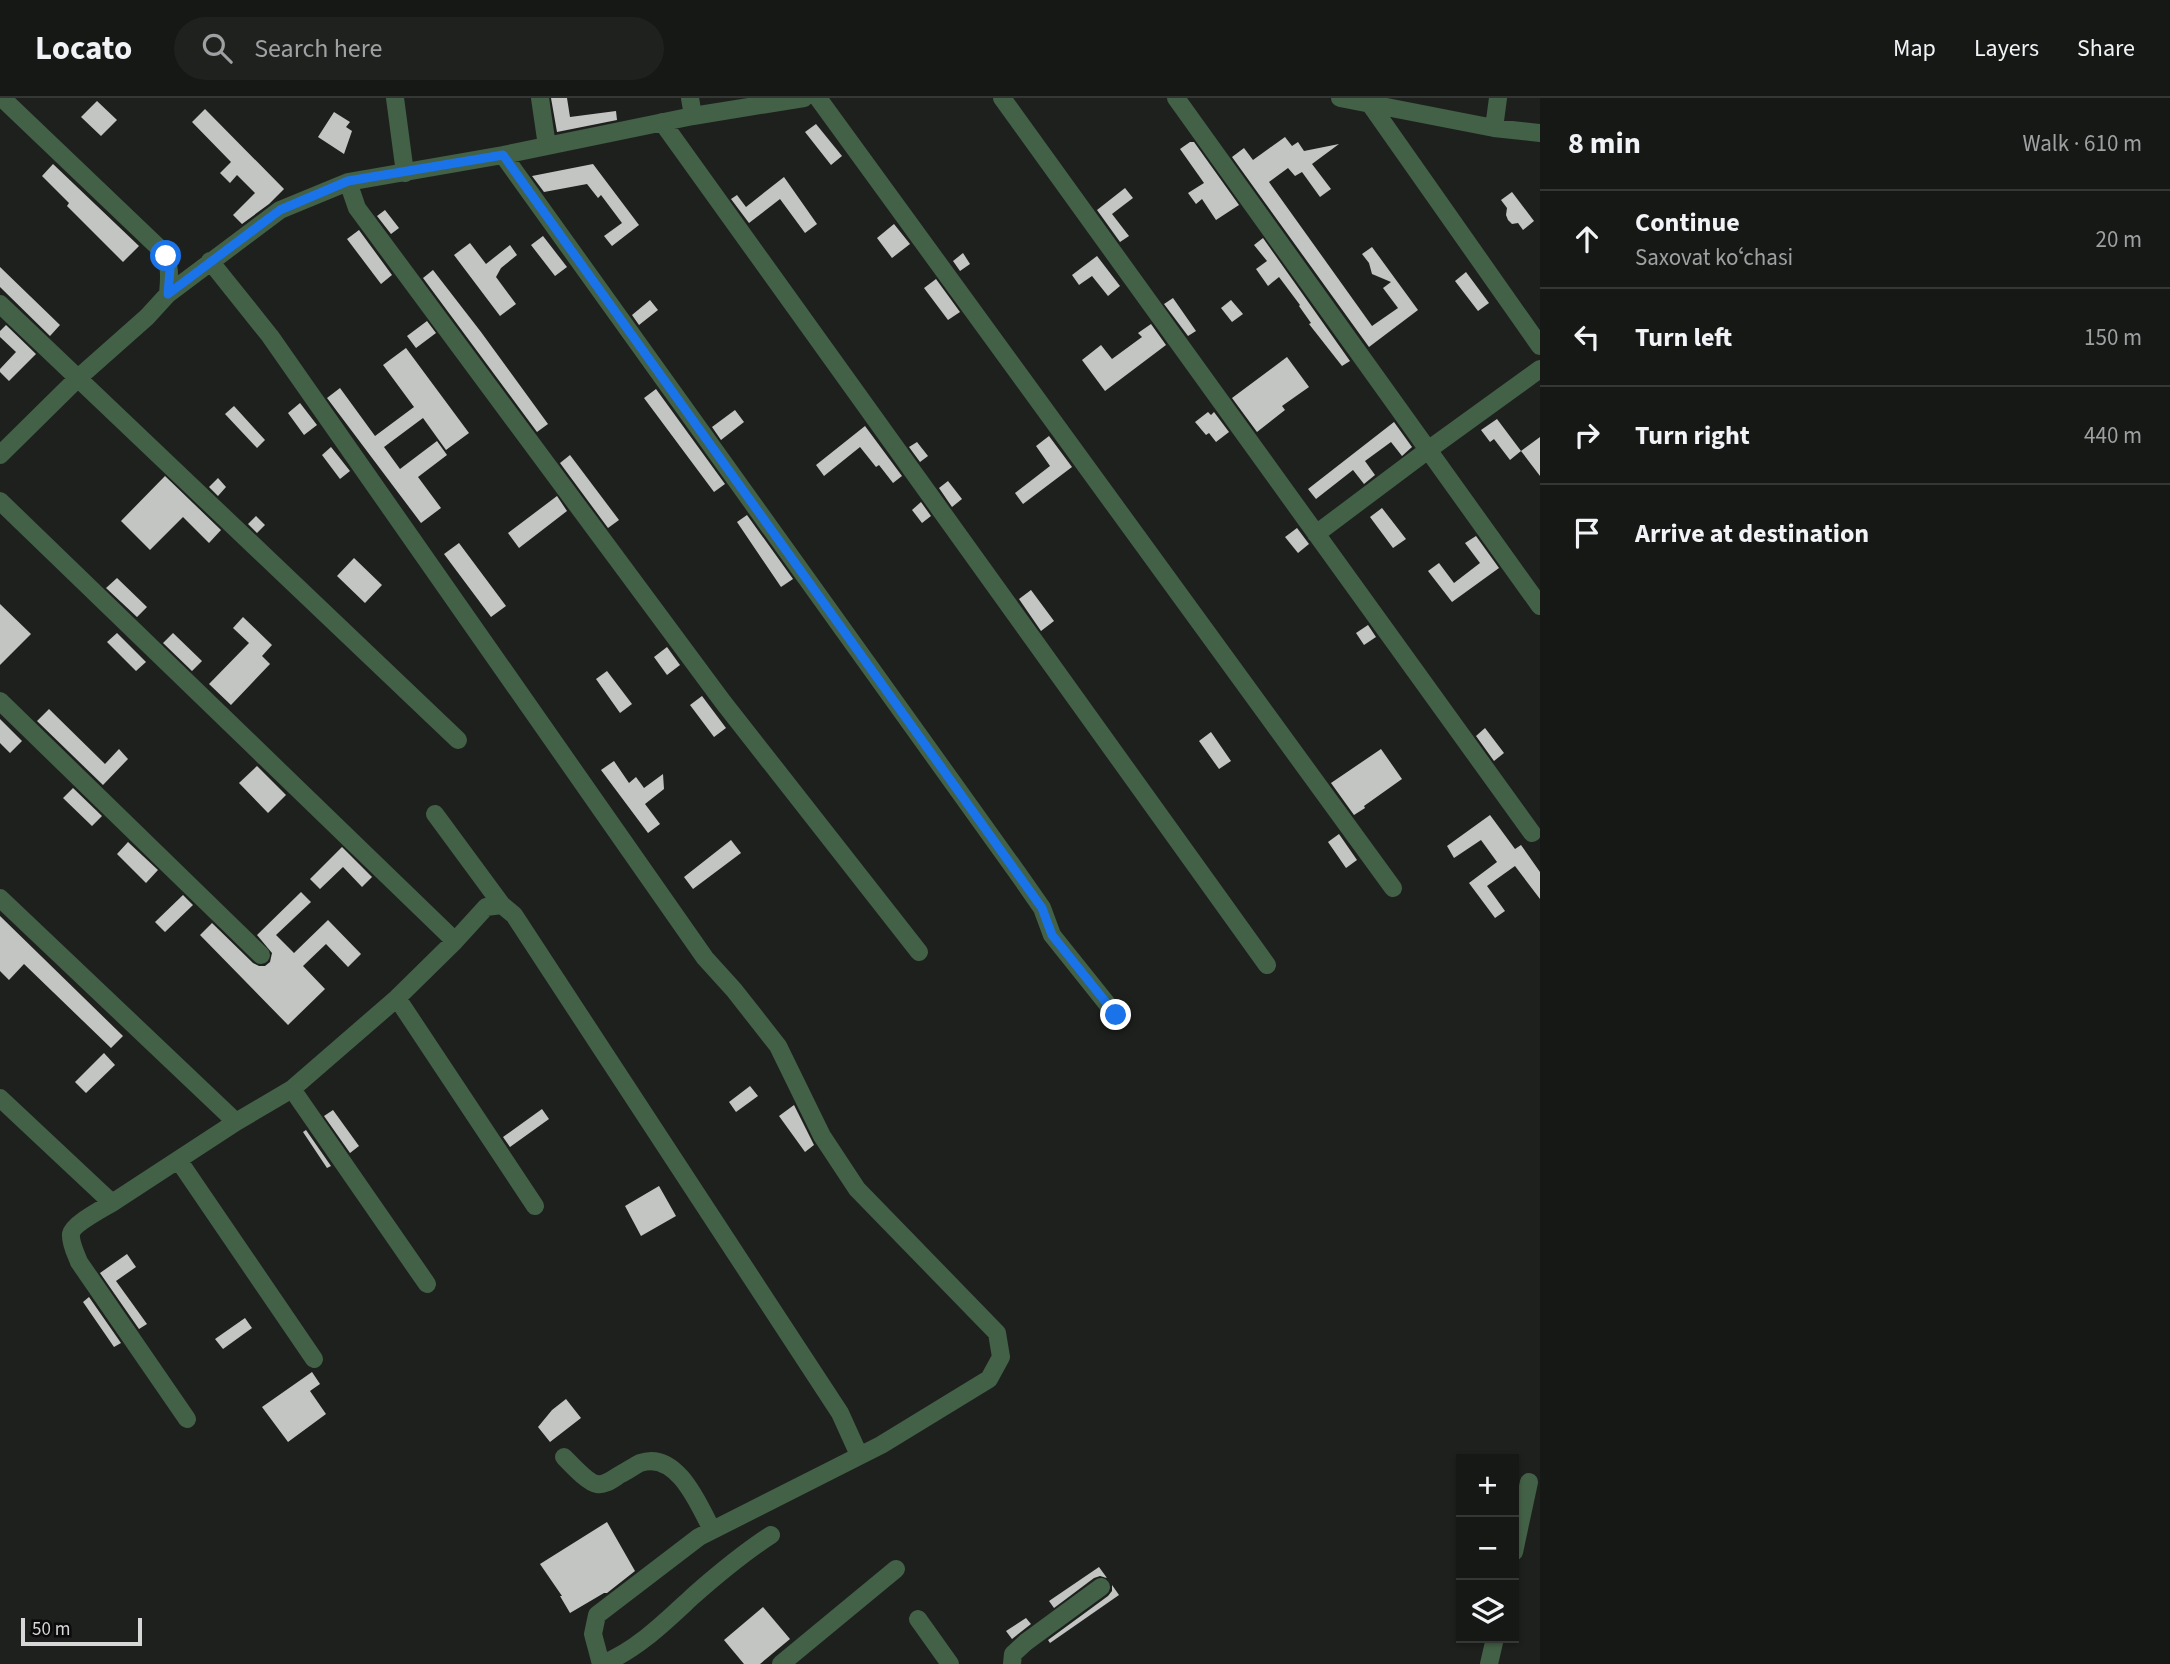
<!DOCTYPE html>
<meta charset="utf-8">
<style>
body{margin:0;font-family:"Source Sans 3",sans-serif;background:#1f211f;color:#f1f3f6}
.controls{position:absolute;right:21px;bottom:21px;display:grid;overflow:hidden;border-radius:0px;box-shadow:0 2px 5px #0004}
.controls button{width:63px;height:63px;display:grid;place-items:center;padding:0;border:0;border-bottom:2px solid #353735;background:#161816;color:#f1f3f6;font:35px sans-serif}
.scale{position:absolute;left:21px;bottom:18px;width:121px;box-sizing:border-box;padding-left:7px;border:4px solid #d6d7d6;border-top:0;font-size:19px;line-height:24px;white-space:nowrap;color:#d6d7d6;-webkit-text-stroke:5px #090a09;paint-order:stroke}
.stop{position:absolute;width:21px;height:21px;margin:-16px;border:5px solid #1a73e8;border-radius:50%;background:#fff}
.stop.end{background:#1a73e8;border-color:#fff;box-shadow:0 2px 7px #0008}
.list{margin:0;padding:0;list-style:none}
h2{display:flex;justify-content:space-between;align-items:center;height:91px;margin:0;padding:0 28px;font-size:30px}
h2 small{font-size:23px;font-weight:400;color:#9ea0a1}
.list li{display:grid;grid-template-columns:46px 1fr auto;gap:21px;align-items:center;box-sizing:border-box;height:98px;padding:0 28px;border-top:2px solid #353735}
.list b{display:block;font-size:26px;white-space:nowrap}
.list p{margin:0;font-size:23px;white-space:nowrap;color:#9ea0a1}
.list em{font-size:23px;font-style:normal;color:#9ea0a1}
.icon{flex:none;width:38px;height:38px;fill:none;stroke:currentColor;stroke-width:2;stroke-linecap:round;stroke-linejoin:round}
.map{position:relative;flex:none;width:1540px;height:1566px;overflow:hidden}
header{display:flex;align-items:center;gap:42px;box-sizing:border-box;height:98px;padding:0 35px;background:#161816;border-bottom:2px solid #353735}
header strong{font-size:33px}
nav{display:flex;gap:38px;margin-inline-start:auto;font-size:24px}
.search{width:490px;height:63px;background:#1f211f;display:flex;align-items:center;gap:18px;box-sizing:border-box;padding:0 24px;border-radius:38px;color:#9ea0a1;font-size:26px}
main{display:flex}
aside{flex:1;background:#161816}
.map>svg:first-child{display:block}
.building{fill:#c2c5c2}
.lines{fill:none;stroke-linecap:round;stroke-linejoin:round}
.minor{stroke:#436146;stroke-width:18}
.route{stroke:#1a73e8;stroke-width:9}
</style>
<header>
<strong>Locato</strong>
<div class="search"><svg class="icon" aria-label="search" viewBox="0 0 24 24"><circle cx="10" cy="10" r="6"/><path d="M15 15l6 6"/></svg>Search here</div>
<nav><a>Map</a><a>Layers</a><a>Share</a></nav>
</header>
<main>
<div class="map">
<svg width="1540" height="1566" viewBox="0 0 1540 1566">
<rect width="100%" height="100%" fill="#1e201e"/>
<!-- building -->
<path class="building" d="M551 0H567L570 19 616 13 617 22 557 34Z
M97 3 117 22 101 38 81 19Z
M205 11 284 91 269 106 242 126 233 117 255 95 237 77 230 85 220 75 231 64 192 24Z
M334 14 350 24 346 29 352 33 344 56 318 39Z
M816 26 842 58 831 67 805 34Z
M1285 39 1292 48 1298 44 1304 53 1339 46 1312 66 1331 91 1320 99 1302 74 1295 78 1288 70 1269 84 1372 228 1398 210 1383 190 1391 184 1372 176 1369 165 1362 156 1372 149 1418 212 1369 249 1232 59 1244 50 1253 62Z
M1190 44H1194L1239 107 1216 122 1202 101 1196 106 1188 95 1204 85 1180 51Z
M53 66 139 148 123 164 67 108 69 105 42 78Z
M593 66 639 127 612 148 604 138 622 125 601 97 598 100 587 86 544 94 532 78Z
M784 79 817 126 805 135 780 101 749 125 731 101 737 97 746 109Z
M1125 90 1133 100 1112 116 1129 138 1120 144 1097 112Z
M1512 94 1534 123 1523 132 1518 125 1512 126 1508 122 1506 117 1507 110 1501 102Z
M385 112 399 130 391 136 377 118Z
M894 126 910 146 892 160 877 140Z
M359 132 392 177 381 186 347 141Z
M543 138 567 169 555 178 531 147Z
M1263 140 1350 263 1342 268 1309 226 1311 225 1299 208 1300 207 1279 179 1268 188 1256 171 1267 163 1254 147Z
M470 145 486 166 510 147 517 157 501 170 496 179 516 206 500 218 454 157Z
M963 155 970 166 960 173 953 163Z
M1097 158 1120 188 1108 198 1092 178 1079 187 1072 177Z
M0 169 60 227 50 238 0 189Z
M433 172 481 234 548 326 537 334 423 180Z
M1466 174 1489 205 1478 213 1455 183Z
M936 181 960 214 948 222 924 190Z
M1173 200 1196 233 1188 238 1164 206Z
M650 202 658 212 639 227 632 217Z
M1231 202 1243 216 1232 224 1221 210Z
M427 223 436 235 416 250 407 238Z
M1151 226 1166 247 1105 293 1082 262 1101 247 1112 261 1142 239 1138 235Z
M6 227 36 256 9 283 0 274V271L16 254 0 239V233Z
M406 250 469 335 446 352 423 320 384 349 400 371 437 343 447 357 418 379 441 410 421 425 327 300 340 290 375 338 414 309 383 267Z
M1287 259 1309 289 1282 308 1285 312 1257 334 1232 300Z
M656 291 725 386 714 394 644 300Z
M300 305 317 327 304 337 288 315Z
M234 308 265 342 257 350 225 316Z
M735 312 744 324 721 342 712 329Z
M1208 314 1211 317 1214 314 1229 334 1216 344 1209 335 1206 337 1195 324Z
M1497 321 1521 353 1510 362 1494 341 1490 344 1481 332Z
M1394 324 1412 349 1402 358 1391 344 1365 363 1375 377 1364 386 1353 372 1316 401 1308 391Z
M865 328 902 378 893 385 879 367 876 369 860 349 824 378 816 367Z
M1049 338 1072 369 1023 406 1015 395 1050 368 1036 348Z
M1540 339V378L1521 353Z
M917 344 928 358 920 364 909 349Z
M331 349 350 373 340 381 322 357Z
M570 357 619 422 608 430 560 365Z
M165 378 221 432 209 445 183 419 150 452 121 423Z
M218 380 226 389 218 398 209 389Z
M948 383 962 401 952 409 939 390Z
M557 398 567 413 519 450 508 435Z
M921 404 931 418 922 425 912 412Z
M1382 410 1406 441 1393 450 1370 419Z
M747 417 793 481 781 489 737 424Z
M256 418 265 427 257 435 248 426Z
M1297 430 1309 446 1298 455 1285 439Z
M1476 438 1499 470 1452 504 1428 473 1439 465 1454 485 1480 465 1465 445Z
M459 445 506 508 491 519 444 456Z
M354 460 382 487 365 505 337 478Z
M117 480 147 509 137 519 106 490Z
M1031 492 1054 523 1041 533 1019 501Z
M0 506 31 536 0 567Z
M243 519 272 547 262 558 270 566 231 607 209 586 249 545 233 530Z
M1368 527 1376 539 1364 547 1356 535Z
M117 535 146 564 136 573 107 544Z
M173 535 202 563 192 573 163 545Z
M667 549 680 567 667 577 654 559Z
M607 573 632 606 620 615 596 581Z
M702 598 726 630 714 639 690 607Z
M49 611 105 666 119 651 128 661 103 687 37 623Z
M0 621 22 643 10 655 0 645Z
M1485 630 1504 655 1494 663 1476 638Z
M1211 634 1231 663 1219 671 1199 643Z
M1381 651 1402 681 1364 708 1365 710 1354 717 1331 685Z
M614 663 629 685 636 679 644 690 663 676 664 691 645 706 660 726 648 735 601 672Z
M257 668 286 697 268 715 239 685Z
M73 690 102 718 92 728 63 700Z
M1490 717 1515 751 1521 747 1540 774V801L1515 768 1487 788 1505 813 1495 820 1469 785 1497 764 1481 742 1454 760 1447 748Z
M1339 736 1357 762 1346 770 1328 744Z
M731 742 741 755 693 791 684 779Z
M128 744 158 772 146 785 117 756Z
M342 749 372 779 362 789 343 769 320 791 310 781Z
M301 794 311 804 276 837 294 855 328 822 361 856 348 869 326 846 303 868 325 891 288 927 200 837 212 825 253 865 259 868H265L270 864 272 855 257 837Z
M183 797 193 807 165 834 155 824Z
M0 818 123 938 111 950 24 866 9 882 0 873Z
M104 955 115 967 86 995 75 984Z
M750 988 758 998 736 1014 729 1004Z
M794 1007 814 1047 805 1054 779 1018Z
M542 1011 549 1021 510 1049 503 1039Z
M333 1012 359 1048 350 1055 324 1018Z
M306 1032 331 1068 327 1070 303 1034Z
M659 1088 676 1118 641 1138 625 1108Z
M127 1156 136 1169 116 1183 147 1226 139 1231 100 1175Z
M89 1199 121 1245 114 1249 83 1204Z
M245 1220 252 1230 223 1251 215 1241Z
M312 1274 320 1286 310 1293 326 1316 288 1344 262 1309Z
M566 1301 581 1320 550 1344 538 1329 552 1312Z
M607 1424 635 1473 607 1495H604L570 1515 560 1498H562L540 1466Z
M1099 1469 1107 1480 1100 1478 1094 1480 1054 1510 1049 1503Z
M1112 1487 1119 1497 1050 1545 1048 1542 1108 1498 1112 1493Z
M763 1509 790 1541 760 1566H744L724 1542Z
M1026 1520 1031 1526 1012 1541 1006 1533Z"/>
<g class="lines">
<!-- minor -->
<path class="minor" d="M2 0 157 148C171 165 170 174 168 196
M395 0 405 75
M540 0 547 48
M690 0 693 18
M818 0 1393 790
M1002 0 1532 735
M1176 0 1540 508
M1340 0 1494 30 1540 35
M1370 6 1540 248
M662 24 1267 867
M1494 30 1498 0
M503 57 1019 777 1042 810 1052 837 1116 917
M348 84 357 110 723 604 919 854
M210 163 270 238 705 860 734 892 778 948 822 1038 857 1091 997 1235 1001 1259 989 1281 881 1347 699 1439 597 1517 593 1536 601 1566
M0 206 458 642
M0 357 77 281 147 219 168 196 280 112 348 84 503 57 693 18 804 0
M0 403 455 843
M1316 436 1428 352 1540 271
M0 603 261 857
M435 716 502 807
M0 800 236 1024
M397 900 535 1108
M292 991 427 1186
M0 1000 112 1105 236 1024 292 991 397 900 455 843 486 809 502 807 514 817 840 1315 859 1357
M179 1063 314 1261
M112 1105C102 1111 73 1126 71 1136 70 1145 76 1156 79 1164L187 1321
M564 1359C571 1366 588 1385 597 1386 605 1388 614 1380 621 1376 627 1373 634 1368 640 1365 677 1352 699 1407 712 1432
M1514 1454 1529 1384
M918 1521 950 1566
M602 1566C637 1552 666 1523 693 1498 718 1476 743 1455 771 1437
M781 1566 896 1471
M1012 1566 1013 1556 1026 1544 1101 1489
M1489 1566 1495 1540"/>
</g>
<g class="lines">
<!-- route -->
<path class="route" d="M166 158 170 171 168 196 280 112 348 83 503 57 1042 810 1052 837 1116 917"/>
</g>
</svg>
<div class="controls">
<button>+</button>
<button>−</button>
<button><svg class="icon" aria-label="layers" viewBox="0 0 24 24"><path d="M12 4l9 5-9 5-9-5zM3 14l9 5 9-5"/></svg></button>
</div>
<div class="scale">50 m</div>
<div class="stop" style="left:166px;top:158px"></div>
<div class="stop end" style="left:1116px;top:917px"></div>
</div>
<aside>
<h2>8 min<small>Walk · 610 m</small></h2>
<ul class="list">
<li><svg class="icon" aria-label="ahead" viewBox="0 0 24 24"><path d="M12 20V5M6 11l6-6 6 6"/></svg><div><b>Continue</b><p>Saxovat koʻchasi</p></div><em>20 m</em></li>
<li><svg class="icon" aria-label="left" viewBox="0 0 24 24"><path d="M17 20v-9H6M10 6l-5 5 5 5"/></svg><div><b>Turn left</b></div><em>150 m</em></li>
<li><svg class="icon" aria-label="right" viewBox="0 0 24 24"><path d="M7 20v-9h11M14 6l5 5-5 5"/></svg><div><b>Turn right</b></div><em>440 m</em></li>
<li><svg class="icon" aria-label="arrive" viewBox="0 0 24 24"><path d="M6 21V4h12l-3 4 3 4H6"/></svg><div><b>Arrive at destination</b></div></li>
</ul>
</aside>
</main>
